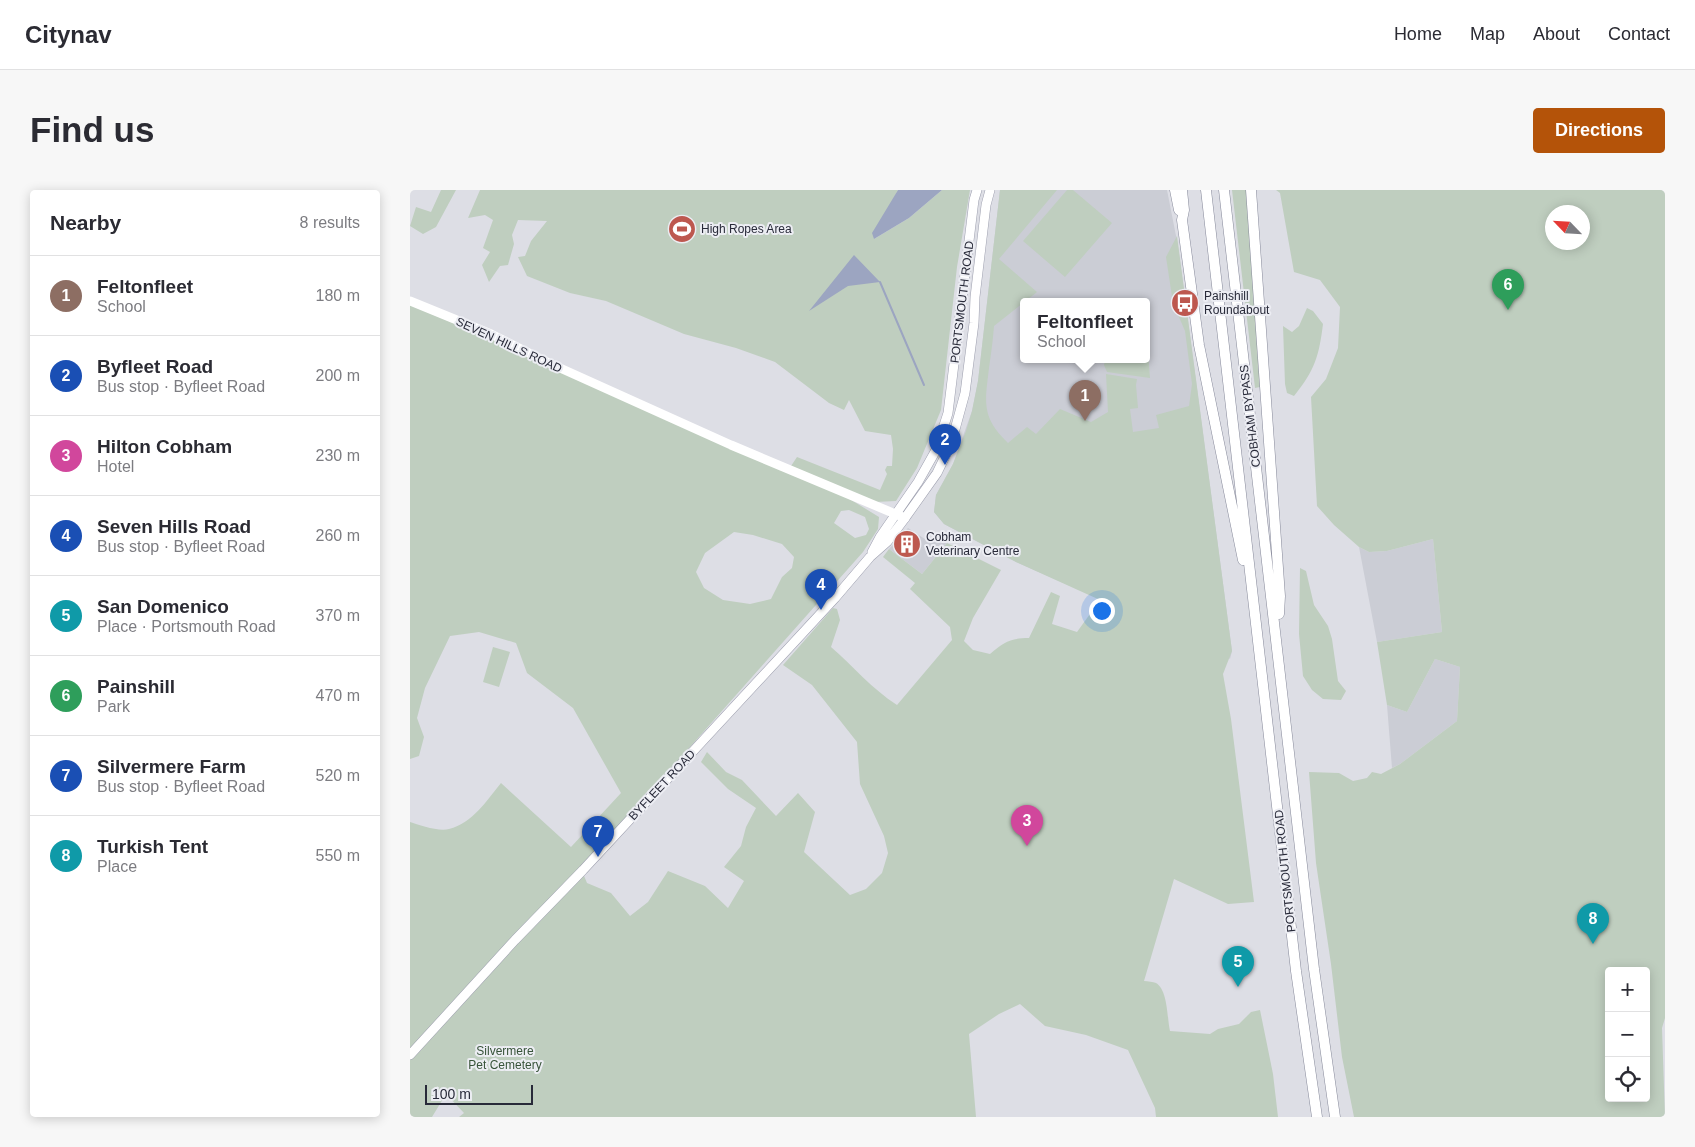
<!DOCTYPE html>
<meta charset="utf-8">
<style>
body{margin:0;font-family:Helvetica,sans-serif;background:#f7f7f7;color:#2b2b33}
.controls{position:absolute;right:15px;bottom:15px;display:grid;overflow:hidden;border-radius:5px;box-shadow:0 2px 12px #0003}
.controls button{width:45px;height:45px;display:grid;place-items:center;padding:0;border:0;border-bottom:1px solid #e1e1e2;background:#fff;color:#2b2b33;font:25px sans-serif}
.compass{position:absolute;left:1135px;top:15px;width:45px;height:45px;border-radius:50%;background:#fff;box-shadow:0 2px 12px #0003;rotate:295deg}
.scale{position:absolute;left:15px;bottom:12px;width:108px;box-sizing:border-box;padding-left:5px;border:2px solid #282a39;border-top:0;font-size:14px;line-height:18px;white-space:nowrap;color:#282a39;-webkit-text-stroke:4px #ecedf3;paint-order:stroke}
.you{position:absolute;left:691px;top:420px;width:18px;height:18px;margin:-12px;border:4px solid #fff;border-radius:50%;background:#1a73e8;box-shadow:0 0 0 8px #1a73e833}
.badge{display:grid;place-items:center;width:32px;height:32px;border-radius:50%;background:#b45309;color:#fff;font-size:16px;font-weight:700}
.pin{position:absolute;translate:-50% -41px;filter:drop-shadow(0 1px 2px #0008)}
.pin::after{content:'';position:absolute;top:26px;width:18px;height:15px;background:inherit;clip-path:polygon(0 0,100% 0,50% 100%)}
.popup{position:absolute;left:610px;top:108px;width:130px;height:65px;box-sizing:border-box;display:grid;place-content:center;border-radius:5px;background:#fff;filter:drop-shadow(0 1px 4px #0005);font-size:16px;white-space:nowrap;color:#7c7c81}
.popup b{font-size:19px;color:#2b2b33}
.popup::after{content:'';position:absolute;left:50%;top:100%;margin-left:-10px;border:10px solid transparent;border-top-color:#fff}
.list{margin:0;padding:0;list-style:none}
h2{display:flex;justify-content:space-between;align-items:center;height:65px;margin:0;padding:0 20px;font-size:21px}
h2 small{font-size:16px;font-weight:400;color:#7c7c81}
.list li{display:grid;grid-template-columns:32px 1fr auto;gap:15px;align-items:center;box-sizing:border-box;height:80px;padding:0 20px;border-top:1px solid #e1e1e2}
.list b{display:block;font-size:19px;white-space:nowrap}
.list p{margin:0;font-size:16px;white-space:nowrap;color:#7c7c81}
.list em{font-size:16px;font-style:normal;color:#7c7c81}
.icon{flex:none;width:28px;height:28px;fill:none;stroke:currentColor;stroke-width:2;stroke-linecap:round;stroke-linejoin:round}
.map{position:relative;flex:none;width:1255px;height:927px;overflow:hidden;border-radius:5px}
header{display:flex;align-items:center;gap:30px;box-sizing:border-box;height:70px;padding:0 25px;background:#fff;border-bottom:1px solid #e1e1e2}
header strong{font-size:24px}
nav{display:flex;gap:28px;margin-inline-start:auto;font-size:18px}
.intro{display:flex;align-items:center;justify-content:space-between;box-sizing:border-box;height:120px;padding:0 30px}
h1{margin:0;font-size:35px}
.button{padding:12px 22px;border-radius:5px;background:#b45309;color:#fff;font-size:18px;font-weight:700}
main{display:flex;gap:30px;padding:0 30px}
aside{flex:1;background:#fff;border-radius:5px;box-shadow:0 2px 12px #0003}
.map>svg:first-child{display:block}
.built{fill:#cbcdd5;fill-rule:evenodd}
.green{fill:#bfcebf;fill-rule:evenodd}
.water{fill:#9ca5c1}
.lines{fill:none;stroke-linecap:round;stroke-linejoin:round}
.stream{stroke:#9ca5c1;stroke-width:2}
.primary-casing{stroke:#9ea0af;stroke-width:10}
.highway-casing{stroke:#86899a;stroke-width:11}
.secondary{stroke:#fff;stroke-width:9}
.primary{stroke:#fff;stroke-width:9}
.highway{stroke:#fff;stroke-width:10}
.labels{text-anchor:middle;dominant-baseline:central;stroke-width:4;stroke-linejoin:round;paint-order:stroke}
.poi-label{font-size:12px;fill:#282a39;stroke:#ecedf3;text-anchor:start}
.street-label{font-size:12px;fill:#282a39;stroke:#ecedf3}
.park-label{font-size:12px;fill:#375339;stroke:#ecedf3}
</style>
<header>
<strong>Citynav</strong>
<nav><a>Home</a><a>Map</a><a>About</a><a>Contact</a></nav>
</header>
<div class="intro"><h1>Find us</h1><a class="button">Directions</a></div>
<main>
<aside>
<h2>Nearby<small>8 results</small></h2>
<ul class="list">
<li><span class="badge" style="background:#8d6e63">1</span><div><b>Feltonfleet</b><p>School</p></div><em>180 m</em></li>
<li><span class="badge" style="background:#1a4fb4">2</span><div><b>Byfleet Road</b><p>Bus stop · Byfleet Road</p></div><em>200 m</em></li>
<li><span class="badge" style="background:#d1479c">3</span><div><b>Hilton Cobham</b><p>Hotel</p></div><em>230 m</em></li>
<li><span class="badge" style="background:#1a4fb4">4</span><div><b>Seven Hills Road</b><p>Bus stop · Byfleet Road</p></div><em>260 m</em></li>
<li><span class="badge" style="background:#0f9aa8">5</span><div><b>San Domenico</b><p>Place · Portsmouth Road</p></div><em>370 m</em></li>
<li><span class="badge" style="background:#2e9e5b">6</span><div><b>Painshill</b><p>Park</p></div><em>470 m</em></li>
<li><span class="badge" style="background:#1a4fb4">7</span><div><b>Silvermere Farm</b><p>Bus stop · Byfleet Road</p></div><em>520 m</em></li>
<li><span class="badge" style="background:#0f9aa8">8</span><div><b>Turkish Tent</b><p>Place</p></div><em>550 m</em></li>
</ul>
</aside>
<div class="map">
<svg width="1255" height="927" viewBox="0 0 1255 927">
<rect width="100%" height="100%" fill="#dddee5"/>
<!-- built -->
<path class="built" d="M590 0H757L768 56 822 461 820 469 813 463 606 372 534 334 524 322 526 305 543 274 562 221 568 191ZM614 112H736V170H614Z
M498 338 518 351 537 353 512 384 479 359Z
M1023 349 1032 442 967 452 949 357 959 362 977 361Z
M1025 469 1050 477 1047 531 990 574 982 578 977 515 997 522Z"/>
<!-- green -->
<path class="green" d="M31 0H46L26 37 13 44 0 36 6 17 21 22Z
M70 0H488L464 49 499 28 532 0H560L547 77 531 220 507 278 486 311 465 312 381 276 387 267 470 300 477 284 475 280 477 276H482L483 259 481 245 455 241 439 210 434 220 419 213 365 172 326 158 274 144 196 111 160 103 117 86 108 67 115 66 121 51 137 31 108 30 102 45 104 54 98 75 90 76 79 92 72 75 80 62 73 58 83 30 75 25 58 28Z
M590 0H647L589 69 627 102 584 136C583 150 581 164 579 178 575 213 571 227 598 253L617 237 626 244 650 219 681 232 698 222 696 184 727 189 726 195 728 218 720 219 723 242 749 238 746 225 779 216 782 194 775 141 763 113 756 67 767 46 822 461 813 484 821 529 844 712 818 714 764 689 734 791C738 791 743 792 746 793 758 800 757 828 760 841L800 844 808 839 829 834 841 822 850 820 863 884 868 927H746L745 918 718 860 676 845 635 836 610 814 589 824 559 844 566 927H49L54 923 36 904 22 927H0V632C9 635 29 642 39 639 63 633 76 611 91 593L161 657 211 603 163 518 117 483 106 453 69 442 40 446 15 498 7 528 14 547 9 566 0 569V115L77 147 286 242 425 300 469 327 468 339 453 362 272 566 235 604 172 681 177 693 201 703 220 726 238 712 258 681 295 696 318 718 334 691 314 677 331 656 336 637 346 618 318 599 291 572 297 562 316 582 332 590 366 626 388 603 405 622 394 662 440 705 456 699 472 683 478 663 474 646 450 594 447 552 402 495 373 475 423 418 427 419 430 430 421 457C443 476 462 499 487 515L542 450 540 437 500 399 505 393 473 367 479 359 512 384 537 353 591 380 563 428 554 451 563 460 580 464C594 452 601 448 619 448L641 402 650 406 642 434 667 442 690 410 606 372 534 334 524 322 526 305 543 274 556 241 562 221 568 191ZM439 320 455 327 459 339 456 345 445 348 424 333 431 321ZM324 342 343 345 372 354 384 367 382 378 372 387 361 409 340 414 313 410 294 398 286 382 295 363Z
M657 0H663L702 33 655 87 613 51Z
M822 0H837L850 197 845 198Z
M866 0H1255V828L1252 838 1255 927H944L932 867 921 774 906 673 899 582 929 583 943 591 957 588 962 582 971 584 990 574 1047 531 1050 477 1025 469 997 522 977 515 967 452 1032 442 1023 349 977 361 959 362 949 357 924 335 907 316 901 207 916 189 928 158 930 117 910 90 884 82 870 3ZM1142 22H1172V52H1142ZM1199 781H1236V908H1199Z
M897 118 903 121 913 134C909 166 905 180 884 206L877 203 875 194 873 136 882 142 889 136Z
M737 149 740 188 697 182 694 175 695 170H736Z
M890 378 896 381 904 415 918 436 922 449 928 491 936 501 931 510 913 509 902 500 893 486 889 444Z
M83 457 100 462 89 497 73 492Z"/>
<!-- water -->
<path class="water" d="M488 0H532L499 28 464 49 462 43Z
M444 65 470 92 438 96 399 121Z"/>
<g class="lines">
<!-- stream -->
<path class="stream" d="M470 92 514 195"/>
<!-- primary casing -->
<g class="primary-casing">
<path id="primary" d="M462 362 470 347 508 292 526 260 538 223 564 10 567 0
M0 865 105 750 173 680 425 408 460 367 477 352 495 328 527 283 541 254 555 203 564 133 565 107 576 15 580 0"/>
</g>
<!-- highway casing -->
<g class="highway-casing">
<path id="highway" d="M765 0 769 20
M772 0 774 20 772 30 789 155 833 370
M796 0 886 781 907 927
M814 0 904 779 925 927
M841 0 870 406 869 424"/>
</g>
<!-- secondary -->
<path class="secondary" d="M0 111 81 144 139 173 321 255 495 328"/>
<!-- primary -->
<use href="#primary" class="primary"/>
<!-- highway -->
<use href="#highway" class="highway"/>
</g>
<!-- icons -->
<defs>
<g id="stadium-disc" transform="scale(1.4375)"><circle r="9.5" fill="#bd584f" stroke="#ecedf3"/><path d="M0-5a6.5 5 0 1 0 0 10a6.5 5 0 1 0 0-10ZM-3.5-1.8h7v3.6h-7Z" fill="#fff"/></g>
<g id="bus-disc" transform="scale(1.4375)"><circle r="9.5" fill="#bd584f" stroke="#ecedf3"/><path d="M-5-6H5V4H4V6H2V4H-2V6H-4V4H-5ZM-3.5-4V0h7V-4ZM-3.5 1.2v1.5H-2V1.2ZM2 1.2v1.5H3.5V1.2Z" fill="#fff"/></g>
<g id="building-disc" transform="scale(1.4375)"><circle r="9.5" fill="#bd584f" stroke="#ecedf3"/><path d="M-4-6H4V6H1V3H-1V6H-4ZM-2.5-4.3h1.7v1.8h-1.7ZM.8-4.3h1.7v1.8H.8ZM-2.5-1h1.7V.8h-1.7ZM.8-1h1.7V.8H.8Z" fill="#fff"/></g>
</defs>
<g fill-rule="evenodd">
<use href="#stadium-disc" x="272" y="39"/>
<use href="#bus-disc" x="775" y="113"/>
<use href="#building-disc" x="497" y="354"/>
</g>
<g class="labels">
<!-- poi labels -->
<g class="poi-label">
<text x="291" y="39">High Ropes Area</text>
<text x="794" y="106">Painshill<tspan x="794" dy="14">Roundabout</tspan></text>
<text x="516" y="347">Cobham<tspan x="516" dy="14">Veterinary Centre</tspan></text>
</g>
<!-- street labels -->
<g class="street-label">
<text transform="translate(552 112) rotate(-83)">PORTSMOUTH ROAD</text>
<text transform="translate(99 155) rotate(25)">SEVEN HILLS ROAD</text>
<text transform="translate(840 226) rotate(-97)">COBHAM BYPASS</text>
<text transform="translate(252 595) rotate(-47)">BYFLEET ROAD</text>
<text transform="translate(875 681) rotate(-96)">PORTSMOUTH ROAD</text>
</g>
<!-- park labels -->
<g class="park-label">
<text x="95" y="861">Silvermere<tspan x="95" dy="14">Pet Cemetery</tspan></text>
</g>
</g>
</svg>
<div class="controls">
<button>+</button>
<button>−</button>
<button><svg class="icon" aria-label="locate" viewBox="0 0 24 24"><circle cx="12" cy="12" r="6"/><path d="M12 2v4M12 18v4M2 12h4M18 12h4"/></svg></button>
</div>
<svg class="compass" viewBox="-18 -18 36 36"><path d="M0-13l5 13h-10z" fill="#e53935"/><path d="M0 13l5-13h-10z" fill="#7c7c81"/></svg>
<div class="scale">100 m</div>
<div class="you"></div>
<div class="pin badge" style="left:675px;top:231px;background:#8d6e63">1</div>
<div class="popup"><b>Feltonfleet</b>School</div>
<div class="pin badge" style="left:535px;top:275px;background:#1a4fb4">2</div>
<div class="pin badge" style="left:617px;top:656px;background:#d1479c">3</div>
<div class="pin badge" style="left:411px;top:420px;background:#1a4fb4">4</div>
<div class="pin badge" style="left:828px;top:797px;background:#0f9aa8">5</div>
<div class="pin badge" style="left:1098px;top:120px;background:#2e9e5b">6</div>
<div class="pin badge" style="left:188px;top:667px;background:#1a4fb4">7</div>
<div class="pin badge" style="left:1183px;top:754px;background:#0f9aa8">8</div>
</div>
</main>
